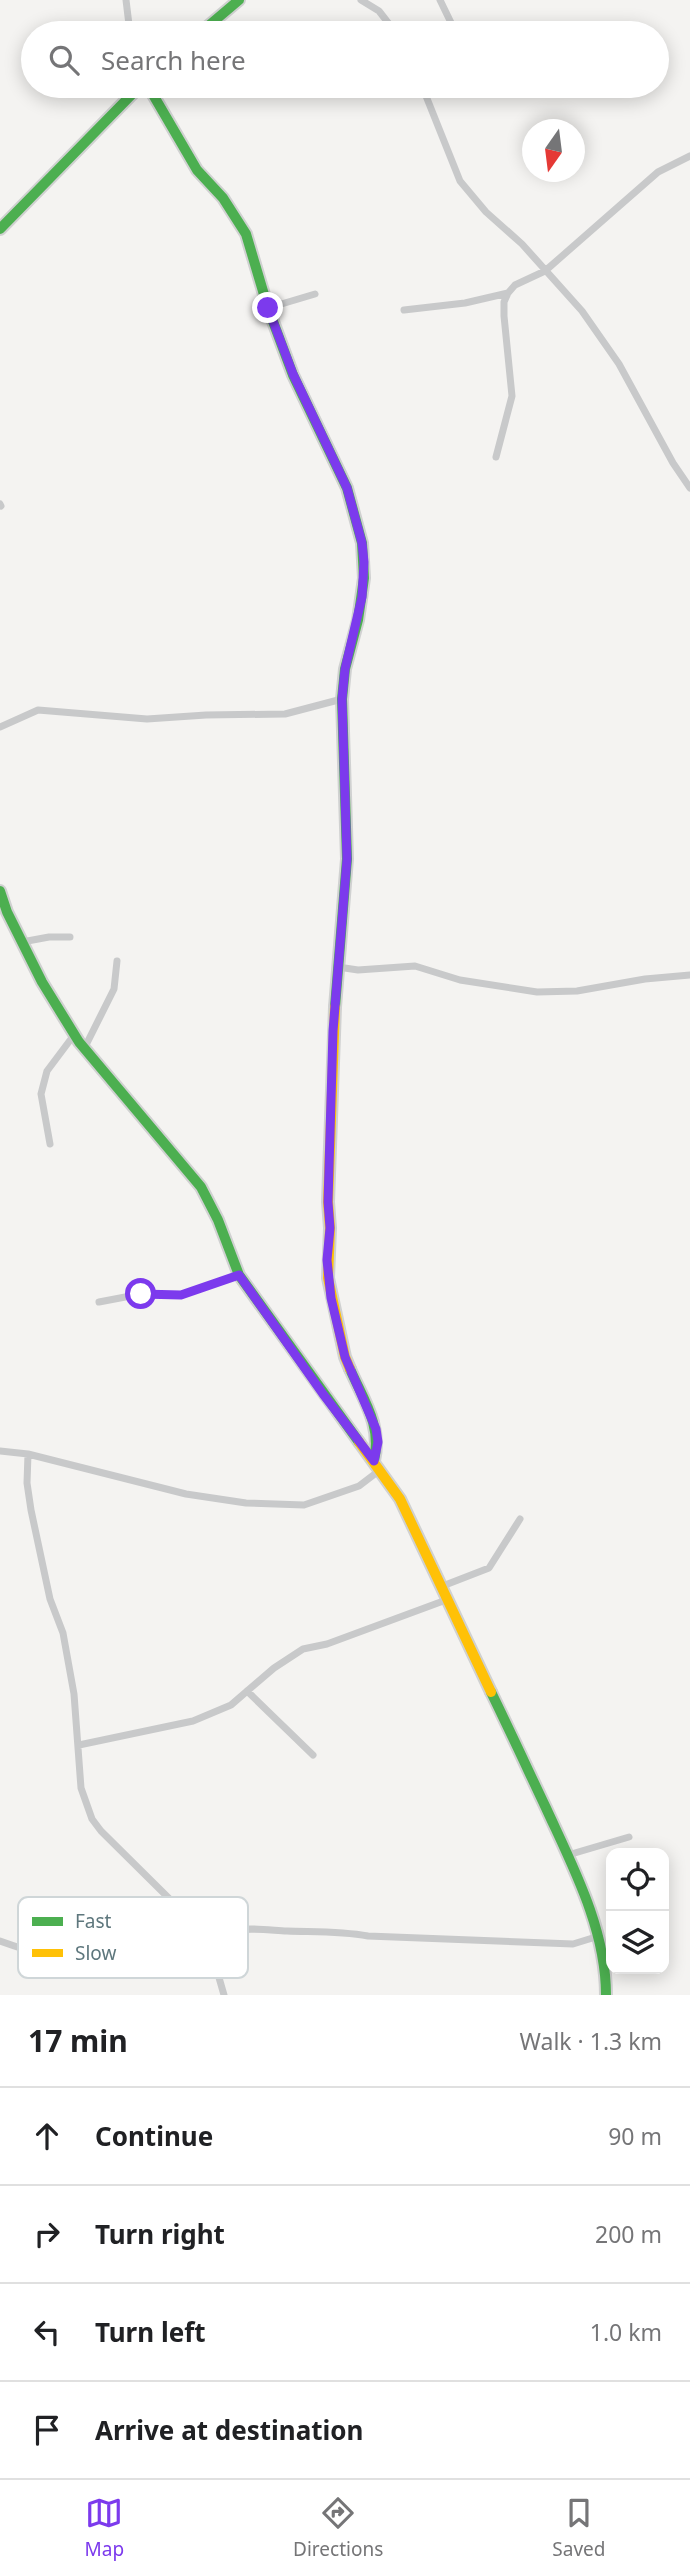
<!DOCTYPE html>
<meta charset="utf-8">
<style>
body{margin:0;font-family:"Noto Sans",sans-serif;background:#f6f6f6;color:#202124}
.controls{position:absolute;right:21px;bottom:21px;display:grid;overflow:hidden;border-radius:14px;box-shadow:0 4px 18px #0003}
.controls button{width:63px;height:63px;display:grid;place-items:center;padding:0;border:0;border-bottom:2px solid #e0e0e0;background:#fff;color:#202124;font:35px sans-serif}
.compass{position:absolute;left:522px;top:119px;width:63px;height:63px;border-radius:50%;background:#fff;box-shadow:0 4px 18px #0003;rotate:194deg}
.stop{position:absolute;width:21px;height:21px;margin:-16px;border:5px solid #7c3aed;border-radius:50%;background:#fff}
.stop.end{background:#7c3aed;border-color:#fff;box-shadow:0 2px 7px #0008}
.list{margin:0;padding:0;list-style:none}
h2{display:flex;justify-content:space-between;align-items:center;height:91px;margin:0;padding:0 28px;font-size:30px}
h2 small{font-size:23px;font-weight:400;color:#757577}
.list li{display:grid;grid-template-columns:46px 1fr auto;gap:21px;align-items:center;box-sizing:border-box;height:98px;padding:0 28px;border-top:2px solid #e0e0e0}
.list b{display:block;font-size:26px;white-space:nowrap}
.list em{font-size:23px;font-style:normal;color:#757577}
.icon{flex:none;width:38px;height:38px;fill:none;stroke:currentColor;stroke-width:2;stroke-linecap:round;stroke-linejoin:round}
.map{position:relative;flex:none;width:690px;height:1995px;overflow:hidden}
.search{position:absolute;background:#fff;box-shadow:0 4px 18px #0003;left:21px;right:21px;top:21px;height:77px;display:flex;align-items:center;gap:18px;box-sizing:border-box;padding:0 24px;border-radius:38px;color:#757577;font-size:26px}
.sheet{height:483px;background:#fff}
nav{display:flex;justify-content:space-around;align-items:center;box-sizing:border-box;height:98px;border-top:2px solid #e0e0e0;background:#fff;font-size:19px;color:#757577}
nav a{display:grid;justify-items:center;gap:4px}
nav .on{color:#7c3aed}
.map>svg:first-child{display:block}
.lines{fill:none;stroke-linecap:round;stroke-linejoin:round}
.fast-casing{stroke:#d0d1d1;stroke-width:14}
.slow-casing{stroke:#d0d1d1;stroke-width:14}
.street{stroke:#c8c9ca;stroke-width:7}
.fast{stroke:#4caf50;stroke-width:10}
.slow{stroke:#ffc107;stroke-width:10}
.route{stroke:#7c3aed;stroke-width:9}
.key{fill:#fff;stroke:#cfd6d8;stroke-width:2}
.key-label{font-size:19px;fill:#5e777d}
</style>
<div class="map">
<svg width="690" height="1995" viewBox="0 0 690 1995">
<rect width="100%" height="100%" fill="#f4f3f1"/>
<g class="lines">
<!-- fast casing -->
<g class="fast-casing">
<path id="fast" d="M200 33 239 0
M148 86 197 170 223 198 246 234 268 308 293 375 347 488 362 543 364 578 358 620 345 669 342 699 347 859 335 1007
M0 229 140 86
M0 891 7 912 42 982 79 1042 201 1187 218 1220 239 1275 359 1442
M350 1369C364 1401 382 1425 374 1461
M491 1692C510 1731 528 1770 546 1808 573 1867 606 1929 606 1995"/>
</g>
<!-- slow casing -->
<g class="slow-casing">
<path id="slow" d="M335 1007 328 1202 330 1228 328 1278 345 1357 350 1369
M359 1442 400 1499 491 1692"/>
</g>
<!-- street -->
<path class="street" d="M126 0 130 33
M361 0 379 11 396 33
M440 0 456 33
M422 86 460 181 486 212 522 244 582 311 619 364 673 463 690 488
M268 308 315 294
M404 310 465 303 508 293
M496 457 512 396 504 316V302L508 293 515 285 545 271 658 172 690 156
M0 504 1 506
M0 727 38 710 147 719 206 715 285 714 342 699
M22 942 49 937H70
M338 967 358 970 415 966 460 980 537 992 577 991 645 979 690 975
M84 1049 114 989 117 961
M50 1144 41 1094 47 1071 74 1035
M99 1302 141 1294 181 1295 239 1275
M0 1451 28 1454 186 1494 246 1503 304 1505 359 1486 380 1470
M28 1454 27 1483 31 1510 50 1599 63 1633 74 1694 81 1788 92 1819 101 1831 207 1936 224 1995
M440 1587 489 1568 520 1519
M247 1691 313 1755
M79 1745 193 1721 231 1705 274 1668 303 1649 327 1644 446 1600
M568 1855 629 1837
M132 1908 152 1955
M0 1941C56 1961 92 1970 152 1955 178 1948 202 1937 229 1931 248 1927 268 1930 287 1931 315 1932 341 1931 368 1936L573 1944 599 1936"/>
<!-- fast -->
<use href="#fast" class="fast"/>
<!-- slow -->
<use href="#slow" class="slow"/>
</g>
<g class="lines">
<!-- route -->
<path class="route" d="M141 1294 181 1295 239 1275 323 1394 374 1461 378 1442 376 1429 345 1357 331 1298 327 1260 330 1228 328 1202 333 1031 347 859 342 699 345 669 362 597 364 562 362 543 347 488 293 374 268 308"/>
</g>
<!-- legend -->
<rect x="18" y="1897" width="230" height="81" rx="10" class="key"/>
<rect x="32" y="1917" width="31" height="9" fill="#4caf50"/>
<rect x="32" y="1949" width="31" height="8" fill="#ffc107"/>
<g class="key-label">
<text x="75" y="1928">Fast</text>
<text x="75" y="1960">Slow</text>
</g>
</svg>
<div class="controls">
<button><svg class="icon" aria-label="locate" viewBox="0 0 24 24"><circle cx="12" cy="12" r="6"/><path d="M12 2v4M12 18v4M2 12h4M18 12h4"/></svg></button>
<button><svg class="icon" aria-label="layers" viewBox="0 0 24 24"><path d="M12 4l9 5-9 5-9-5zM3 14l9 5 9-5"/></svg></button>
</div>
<svg class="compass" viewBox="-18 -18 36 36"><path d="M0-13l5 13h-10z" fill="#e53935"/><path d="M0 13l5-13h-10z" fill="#757577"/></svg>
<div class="stop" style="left:141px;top:1294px"></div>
<div class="stop end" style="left:268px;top:308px"></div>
<div class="search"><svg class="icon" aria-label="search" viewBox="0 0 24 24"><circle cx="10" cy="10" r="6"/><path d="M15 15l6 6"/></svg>Search here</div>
</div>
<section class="sheet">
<h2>17 min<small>Walk · 1.3 km</small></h2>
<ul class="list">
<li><svg class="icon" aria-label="ahead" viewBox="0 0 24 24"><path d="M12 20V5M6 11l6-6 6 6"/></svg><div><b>Continue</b></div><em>90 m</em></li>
<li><svg class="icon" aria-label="right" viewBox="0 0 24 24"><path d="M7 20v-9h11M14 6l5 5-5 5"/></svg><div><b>Turn right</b></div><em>200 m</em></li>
<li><svg class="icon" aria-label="left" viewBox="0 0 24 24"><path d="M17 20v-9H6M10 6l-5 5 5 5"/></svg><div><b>Turn left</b></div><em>1.0 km</em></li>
<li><svg class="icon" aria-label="arrive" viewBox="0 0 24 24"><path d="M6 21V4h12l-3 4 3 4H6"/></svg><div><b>Arrive at destination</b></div></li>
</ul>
</section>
<nav>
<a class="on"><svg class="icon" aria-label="map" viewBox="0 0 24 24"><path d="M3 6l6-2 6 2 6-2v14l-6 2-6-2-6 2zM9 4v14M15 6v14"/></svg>Map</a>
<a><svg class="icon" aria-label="directions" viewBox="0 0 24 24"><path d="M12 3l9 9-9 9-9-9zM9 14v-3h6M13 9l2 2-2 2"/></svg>Directions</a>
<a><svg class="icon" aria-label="saved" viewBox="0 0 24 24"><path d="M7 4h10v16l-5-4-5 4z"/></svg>Saved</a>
</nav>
